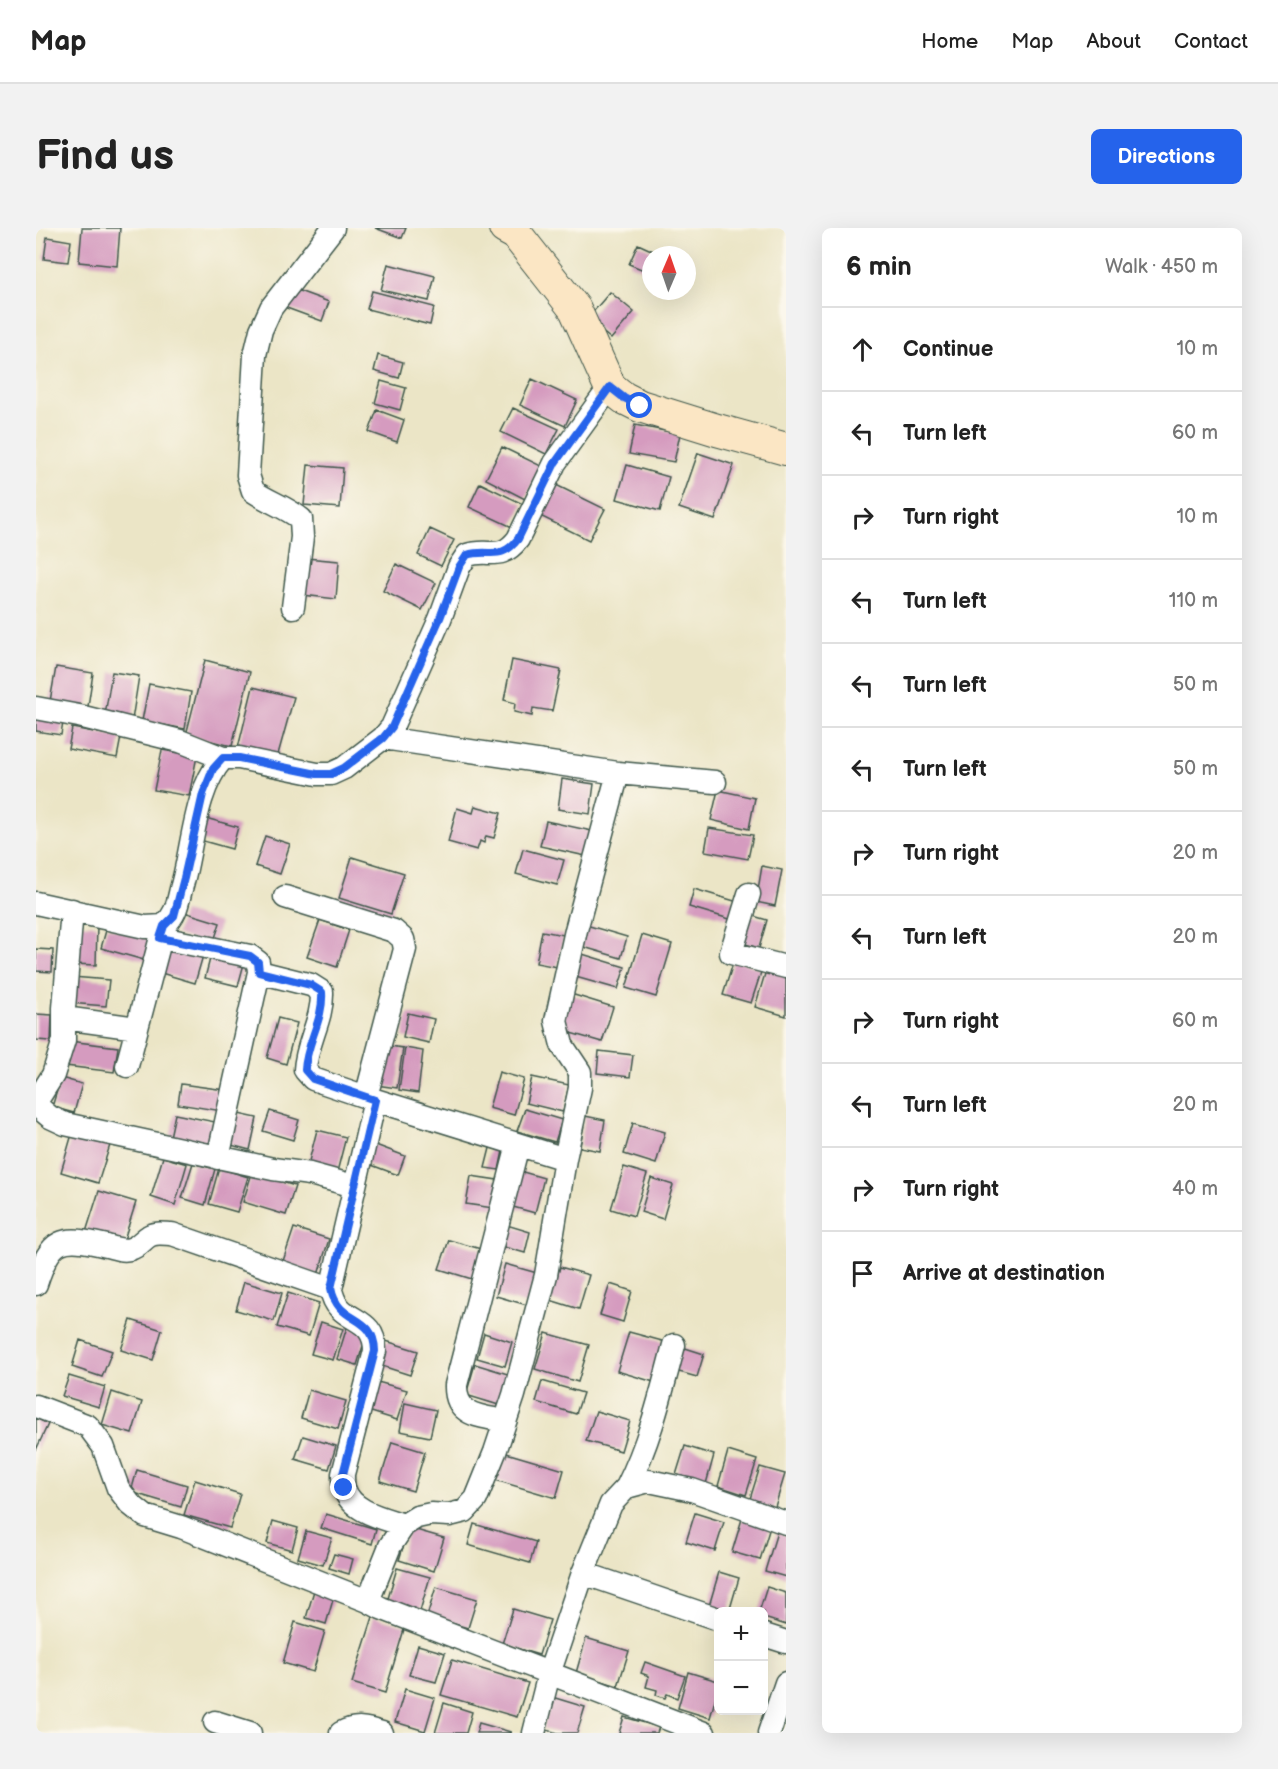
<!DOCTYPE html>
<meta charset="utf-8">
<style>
body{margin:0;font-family:"Balsamiq Sans",sans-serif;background:#f2f2f2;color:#222}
.controls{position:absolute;right:18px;bottom:18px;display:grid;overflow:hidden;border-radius:9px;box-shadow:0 6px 24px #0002}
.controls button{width:54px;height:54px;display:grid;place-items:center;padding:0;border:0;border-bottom:2px solid #e0e0e0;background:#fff;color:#222;font:30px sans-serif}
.compass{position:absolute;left:606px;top:18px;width:54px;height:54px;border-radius:50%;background:#fff;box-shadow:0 6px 24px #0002;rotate:2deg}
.stop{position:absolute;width:18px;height:18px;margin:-14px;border:4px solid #2563eb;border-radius:50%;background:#fff}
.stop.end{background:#2563eb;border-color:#fff;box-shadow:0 2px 6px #0008}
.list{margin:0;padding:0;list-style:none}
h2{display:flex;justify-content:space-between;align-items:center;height:78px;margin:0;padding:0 24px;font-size:26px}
h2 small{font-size:20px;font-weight:400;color:#767676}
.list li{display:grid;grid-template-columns:39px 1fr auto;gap:18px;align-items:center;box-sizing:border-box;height:84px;padding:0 24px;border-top:2px solid #e0e0e0}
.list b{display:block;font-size:22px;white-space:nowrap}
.list em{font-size:20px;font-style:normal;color:#767676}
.icon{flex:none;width:33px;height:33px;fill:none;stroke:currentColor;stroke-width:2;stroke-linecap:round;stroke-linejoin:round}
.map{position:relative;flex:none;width:750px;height:1505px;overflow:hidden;border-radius:9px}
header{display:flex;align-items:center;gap:36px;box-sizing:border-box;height:84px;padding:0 30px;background:#fff;border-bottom:2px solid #e0e0e0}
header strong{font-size:28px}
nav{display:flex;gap:33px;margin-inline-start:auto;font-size:21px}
.intro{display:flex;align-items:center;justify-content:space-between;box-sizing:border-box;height:144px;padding:0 36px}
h1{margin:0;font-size:42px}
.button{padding:15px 27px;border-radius:9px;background:#2563eb;color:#fff;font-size:21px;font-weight:700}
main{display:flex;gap:36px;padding:0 36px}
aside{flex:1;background:#fff;border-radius:9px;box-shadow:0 6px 24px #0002}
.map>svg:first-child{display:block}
.building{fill:#d59bbf}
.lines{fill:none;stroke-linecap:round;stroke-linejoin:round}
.street-casing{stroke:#3e564a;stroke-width:25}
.secondary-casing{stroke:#3e564a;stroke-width:34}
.street{stroke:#fff;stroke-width:22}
.secondary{stroke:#fbe6c4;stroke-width:32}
.route{stroke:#2563eb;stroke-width:8}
</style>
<header>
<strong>Map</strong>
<nav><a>Home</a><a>Map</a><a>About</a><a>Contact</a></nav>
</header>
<div class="intro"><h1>Find us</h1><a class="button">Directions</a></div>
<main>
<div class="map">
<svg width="750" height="1505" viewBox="0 0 750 1505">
<rect width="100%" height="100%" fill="#fbf7ec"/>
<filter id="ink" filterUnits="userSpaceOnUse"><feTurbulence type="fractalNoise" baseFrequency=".0167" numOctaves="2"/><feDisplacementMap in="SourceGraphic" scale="12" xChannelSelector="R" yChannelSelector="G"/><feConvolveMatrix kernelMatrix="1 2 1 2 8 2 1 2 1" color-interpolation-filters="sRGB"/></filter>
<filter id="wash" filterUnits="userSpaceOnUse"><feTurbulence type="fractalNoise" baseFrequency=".008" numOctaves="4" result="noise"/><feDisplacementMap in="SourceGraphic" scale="24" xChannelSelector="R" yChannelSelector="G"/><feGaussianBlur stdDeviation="1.35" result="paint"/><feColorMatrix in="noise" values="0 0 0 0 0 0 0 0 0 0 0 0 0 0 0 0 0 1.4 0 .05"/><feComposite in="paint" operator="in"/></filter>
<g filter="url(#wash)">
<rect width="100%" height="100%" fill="#ebe5c6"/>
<g id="blocks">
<!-- building -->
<path class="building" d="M46 0H84L81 38 43 34Z
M339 0H370L366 10Z
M11 9 35 13 32 34 8 31Z
M602 16 626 27H615V45L593 36Z
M352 36 399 48 393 73 345 62Z
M255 60 293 74 286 93 248 79Z
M336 63 398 79 394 97 331 81Z
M574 64 598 84 575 111 551 91Z
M342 127 367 134 363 150 338 143Z
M496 151 541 172 529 198 484 177Z
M345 153 370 160 364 182 339 175Z
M477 180 523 201 510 226 465 204Z
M341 182 368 192 361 214 333 204Z
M599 197 644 206 638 234 593 226Z
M466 219 505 238 489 271 450 251Z
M662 225 698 237 679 292 643 280Z
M272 237 307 240 304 280 268 277Z
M591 237 633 249 624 283 581 271Z
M514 254 569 281 553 312 498 285Z
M444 255 487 276 476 299 433 279Z
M394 301 418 312 405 338 382 327Z
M270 330 303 333 300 371 267 367Z
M360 336 400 355 386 382 347 363Z
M169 432 214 444 196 518 150 507Z
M476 432 525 442 516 483 497 480 496 488 478 484 479 475 468 472Z
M20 439 57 445 51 485 13 479Z
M76 444 103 448 96 492 69 487Z
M113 456 155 464 149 501 106 493Z
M217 459 258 469 241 530 202 520Z
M0 483 28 488 25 507 0 503Z
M36 500 85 509 81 530 32 521Z
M126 522 161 528 153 568 118 562Z
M526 551 558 556 554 586 522 581Z
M682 562 719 570 713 601 675 592Z
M439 578 465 585 458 610 450 608 448 615 444 613 441 622 412 614 421 580 437 585Z
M166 589 202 599 196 621 160 611Z
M510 593 556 603 550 628 504 618Z
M673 600 717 607 712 631 669 623Z
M229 608 254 616 244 646 219 638Z
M487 621 528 632 521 657 480 646Z
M316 629 368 645 355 686 303 670Z
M726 638 746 642 739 678 720 674Z
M658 661 702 674 697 692 653 679Z
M148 684 184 695 176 719 140 706Z
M714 687 731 692 723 720 706 715Z
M284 692 313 702 301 739 271 729Z
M38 696 61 697 60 737 37 736Z
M550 697 591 709 585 730 544 718Z
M71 699 120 713 115 734 65 720Z
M506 703 528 707 521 739 500 735Z
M606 707 636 716 620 769 590 760Z
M134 715 168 724 159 755 125 745Z
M0 721 17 722 16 744 0 743Z
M176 723 209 732 202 758 169 750Z
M543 725 589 739 582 761 536 748Z
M698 732 726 741 715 775 687 767Z
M731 739 750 745V788L719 779Z
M36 749 73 752 70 778 33 775Z
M535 766 577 779 566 814 524 802Z
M372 785 398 791 393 815 367 809Z
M0 786 16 787 15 813 0 812Z
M242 790 261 795 250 836 231 830Z
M33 813 82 819 78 844 30 838Z
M346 817 367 820 361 860 340 857Z
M369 820 387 823 382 865 363 862Z
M563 823 597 827 594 849 561 845Z
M463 844 488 851 478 887 453 880Z
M496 849 533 857 527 884 490 875Z
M25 850 46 856 38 885 16 879Z
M145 856 189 862 186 883 142 876Z
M489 881 526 892 519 914 481 903Z
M234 883 263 892 257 912 227 903Z
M198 885 221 890 214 922 191 916Z
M139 886 184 895 180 918 134 909Z
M549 888 569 892 564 923 544 919Z
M597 895 629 904 620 936 588 926Z
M281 902 310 909 301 944 272 937Z
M36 906 74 917 62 955 25 944Z
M337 916 369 928 362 947 330 935Z
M455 916 468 918 463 942 449 940Z
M127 929 151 936 139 977 115 969Z
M157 935 179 941 169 977 146 970Z
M588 939 611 946 598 988 575 981Z
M183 940 212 949 201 984 173 976Z
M480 942 508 950 499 985 470 977Z
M216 945 259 958 250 987 207 974Z
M435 948 468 953 464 981 430 976Z
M615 950 637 957 627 991 605 984Z
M63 963 100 974 87 1015 50 1004Z
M464 995 494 1004 489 1025 458 1016Z
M258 1000 293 1011 282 1047 246 1036Z
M413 1012 445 1021 436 1051 403 1041Z
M469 1036 501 1045 491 1077 460 1068Z
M524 1039 553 1047 543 1081 514 1072Z
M208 1054 246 1065 238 1093 200 1082Z
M574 1056 596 1063 587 1094 564 1087Z
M252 1065 283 1075 273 1108 241 1099Z
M95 1092 126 1102 117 1132 85 1122Z
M285 1094 307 1101 297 1132 275 1126Z
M311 1099 331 1105 321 1137 301 1131Z
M593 1104 630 1114 618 1154 581 1143Z
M448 1105 476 1114 469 1138 441 1130Z
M510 1105 553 1117 542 1154 499 1141Z
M44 1112 76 1123 66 1149 36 1139Z
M350 1113 382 1123 374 1147 343 1137Z
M643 1118 668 1126 661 1149 636 1142Z
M439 1136 475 1147 466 1178 430 1167Z
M33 1148 69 1159 63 1179 26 1168Z
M338 1153 371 1162 361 1192 329 1182Z
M506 1153 547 1165 540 1186 500 1174Z
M273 1162 310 1173 302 1201 265 1190Z
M76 1164 106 1174 96 1206 66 1197Z
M369 1175 400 1182 394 1209 364 1203Z
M560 1183 594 1193 585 1223 550 1213Z
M0 1190 12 1196 0 1222Z
M267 1208 300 1218 293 1241 259 1231Z
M356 1214 389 1224 377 1263 344 1253Z
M649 1218 678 1227 670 1256 640 1247Z
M692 1223 721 1232 710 1267 682 1258Z
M467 1224 528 1242 520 1270 459 1252Z
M724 1239 749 1246 738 1282 713 1274Z
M101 1242 151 1257 145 1279 95 1264Z
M159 1252 204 1266 194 1300 148 1287Z
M659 1285 688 1294 679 1323 650 1314Z
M290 1286 340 1301 336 1316 285 1300Z
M706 1291 734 1299 724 1332 696 1324Z
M237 1293 262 1300 256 1322 231 1315Z
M438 1296 500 1314 494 1335 432 1317Z
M373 1300 408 1310 398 1343 363 1332Z
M270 1303 296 1310 287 1337 262 1330Z
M741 1304 750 1307V1349L729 1343Z
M298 1326 317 1331 313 1346 293 1340Z
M361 1340 394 1349 384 1383 351 1374Z
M683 1344 703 1350 693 1384 673 1378Z
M279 1359 299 1365 290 1396 270 1390Z
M400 1359 441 1371 432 1400 391 1388Z
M731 1359 750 1365V1397L728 1390V1384H723Z
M477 1381 514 1392 503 1427 466 1416Z
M337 1389 369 1398 349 1465 316 1455Z
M259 1394 289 1403 277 1444 247 1435Z
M550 1410 593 1423 582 1458 540 1445Z
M382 1417 409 1425 400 1454 373 1447Z
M416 1432 492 1455 481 1489 405 1467Z
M609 1434 649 1448 641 1470 631 1466 629 1470 620 1467 621 1462 610 1459 613 1448 605 1445Z
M652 1444 682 1453V1461L674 1490 642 1480Z
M369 1461 399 1470 389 1503 359 1494Z
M516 1469 549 1479 541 1505H522L507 1501Z
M408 1475 436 1484 430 1505H399Z
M588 1489 623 1499 621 1505H583Z
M443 1495 475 1504V1505H440Z"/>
</g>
</g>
<g filter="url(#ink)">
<use href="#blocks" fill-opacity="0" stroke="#3e564a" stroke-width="1.5"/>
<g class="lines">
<!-- street casing -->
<g class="street-casing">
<path id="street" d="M257 379 266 309 265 291C250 279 233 274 217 263L212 247 219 127 225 102 235 80 297 0
M0 480 43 488 144 513 187 530
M347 510 582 545
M713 666 695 725 750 739
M249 669 358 703 367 711 369 721 330 869
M0 675 109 699 128 698C140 686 141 678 145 661 157 621 158 562 187 530H203L281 546H295L308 540 347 510 356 499 404 391 423 339 431 327C454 320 464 334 482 311L519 235 574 159
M125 710 214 728 222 734 223 744 182 930
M223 744 275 757 286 764C287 792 270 815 269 842L277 851 339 872 529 931
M28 790 101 800
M91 838 128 698
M339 872 295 1061C301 1098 339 1084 339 1123L307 1246C307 1250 307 1256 308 1260 315 1284 347 1290 368 1297
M0 874 17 847 28 812V780L36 682
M0 877 14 889 29 896 237 941 274 946 318 958
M0 1056C15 1009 25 1007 71 1018 78 1020 87 1023 94 1021 103 1019 106 1012 113 1008 119 1004 129 1006 136 1006L295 1061
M0 1178 52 1198 67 1218 82 1260 94 1276 109 1288 145 1299 332 1373
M469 1193C444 1188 419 1188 420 1157L482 917
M591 1259C614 1213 625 1166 638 1117
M547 1345 682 1391
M728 1407 750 1414
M179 1494 214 1505
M305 1505C320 1497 330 1500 346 1505
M498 1505 513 1446 547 1345 575 1276 591 1259 613 1253 656 1262 750 1295
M668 1505 345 1380 332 1373 354 1318 368 1297 381 1289 395 1286 413 1287 429 1283 440 1271 459 1224 478 1167 510 1047 529 931 544 860V844L526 817 520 793 540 702 582 545 679 554
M733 1505 750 1455"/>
</g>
<!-- secondary casing -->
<g class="secondary-casing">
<path id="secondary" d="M469 0 480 6 539 81 574 159 588 170 604 178 681 202 750 221"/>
</g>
<!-- street -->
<use href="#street" class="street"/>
<!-- secondary -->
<use href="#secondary" class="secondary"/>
</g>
</g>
<g class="lines" filter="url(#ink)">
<!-- route -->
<path class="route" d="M308 1260 307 1246 339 1123C338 1084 302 1098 295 1060L339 872 277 851 269 842C270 815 288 792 286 764L275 757 223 744 222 734 214 728 124 710 128 698 138 688 148 650 167 566 177 541 187 530H203L281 546H295L308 540 347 510 356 499 404 390 423 339 431 327C454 320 464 334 482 311L519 235 574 159 588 170 604 178"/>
</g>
</svg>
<div class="controls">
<button>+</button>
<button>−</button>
</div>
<svg class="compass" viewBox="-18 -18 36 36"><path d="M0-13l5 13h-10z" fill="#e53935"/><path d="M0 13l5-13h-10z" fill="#767676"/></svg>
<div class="stop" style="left:604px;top:178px"></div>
<div class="stop end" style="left:308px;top:1260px"></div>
</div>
<aside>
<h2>6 min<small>Walk · 450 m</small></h2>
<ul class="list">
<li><svg class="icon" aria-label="ahead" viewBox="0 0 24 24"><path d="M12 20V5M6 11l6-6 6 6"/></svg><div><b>Continue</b></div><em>10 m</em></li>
<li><svg class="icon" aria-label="left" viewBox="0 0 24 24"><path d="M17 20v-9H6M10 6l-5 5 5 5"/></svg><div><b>Turn left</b></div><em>60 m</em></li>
<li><svg class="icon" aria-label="right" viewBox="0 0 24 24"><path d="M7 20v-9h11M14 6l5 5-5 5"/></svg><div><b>Turn right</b></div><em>10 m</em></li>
<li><svg class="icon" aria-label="left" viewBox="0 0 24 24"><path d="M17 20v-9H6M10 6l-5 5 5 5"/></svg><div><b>Turn left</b></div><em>110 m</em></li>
<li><svg class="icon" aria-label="left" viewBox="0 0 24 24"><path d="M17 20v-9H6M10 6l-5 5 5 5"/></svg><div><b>Turn left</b></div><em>50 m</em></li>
<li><svg class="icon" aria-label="left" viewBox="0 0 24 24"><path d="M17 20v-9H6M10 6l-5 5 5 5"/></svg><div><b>Turn left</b></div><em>50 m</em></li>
<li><svg class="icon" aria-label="right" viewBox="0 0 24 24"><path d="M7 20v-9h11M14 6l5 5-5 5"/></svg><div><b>Turn right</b></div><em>20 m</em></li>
<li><svg class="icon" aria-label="left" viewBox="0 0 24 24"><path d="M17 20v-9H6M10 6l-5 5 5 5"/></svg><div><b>Turn left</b></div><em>20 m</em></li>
<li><svg class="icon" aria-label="right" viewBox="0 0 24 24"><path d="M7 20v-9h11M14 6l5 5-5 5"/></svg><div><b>Turn right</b></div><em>60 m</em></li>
<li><svg class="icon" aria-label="left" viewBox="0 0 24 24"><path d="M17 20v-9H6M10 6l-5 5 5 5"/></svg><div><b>Turn left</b></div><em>20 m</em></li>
<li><svg class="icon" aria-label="right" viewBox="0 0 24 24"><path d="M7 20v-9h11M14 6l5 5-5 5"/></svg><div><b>Turn right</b></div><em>40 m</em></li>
<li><svg class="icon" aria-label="arrive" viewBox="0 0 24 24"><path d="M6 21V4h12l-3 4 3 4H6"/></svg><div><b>Arrive at destination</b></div></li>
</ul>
</aside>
</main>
